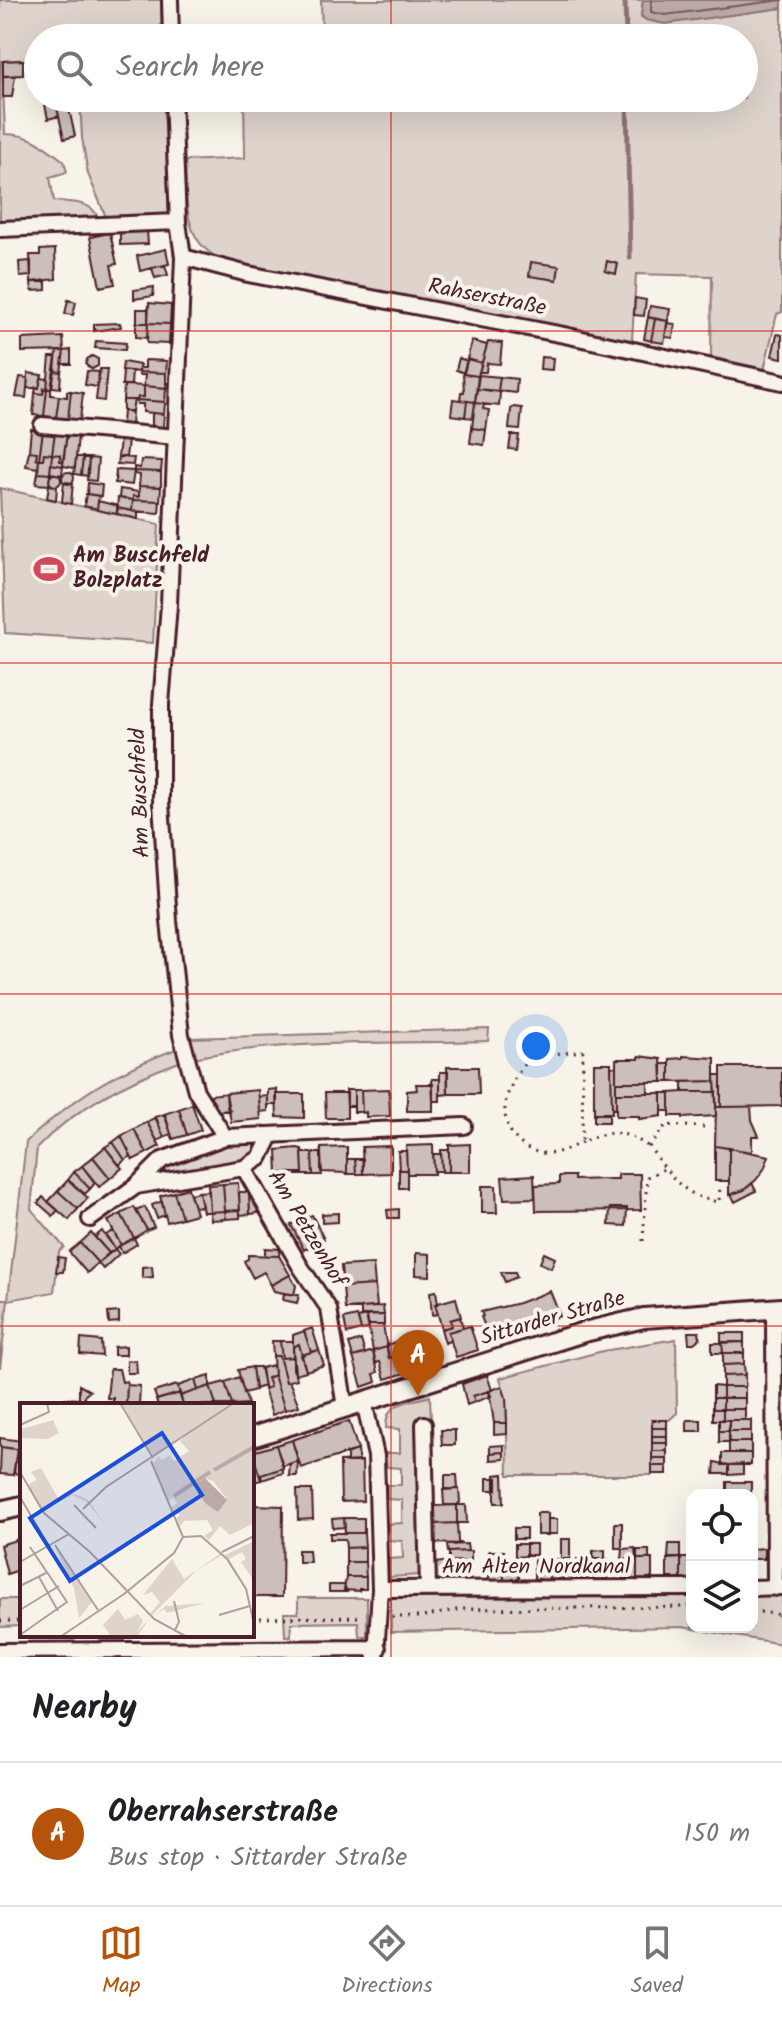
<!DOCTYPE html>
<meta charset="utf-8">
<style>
body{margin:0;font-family:Kalam,sans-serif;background:#f2f2f2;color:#202124}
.controls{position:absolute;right:24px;bottom:24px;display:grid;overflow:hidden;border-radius:16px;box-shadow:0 8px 32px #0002}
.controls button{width:72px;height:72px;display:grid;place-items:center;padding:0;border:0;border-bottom:2px solid #e0e0e0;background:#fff;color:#202124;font:40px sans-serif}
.you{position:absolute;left:536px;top:1046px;width:28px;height:28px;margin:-20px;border:6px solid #fff;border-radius:50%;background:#1a73e8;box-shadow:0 0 0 12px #1a73e833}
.badge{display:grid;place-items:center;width:52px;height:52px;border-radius:50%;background:#b45309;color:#fff;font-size:26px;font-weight:700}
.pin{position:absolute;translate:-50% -66px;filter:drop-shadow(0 2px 4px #0008)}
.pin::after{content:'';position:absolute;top:42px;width:28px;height:24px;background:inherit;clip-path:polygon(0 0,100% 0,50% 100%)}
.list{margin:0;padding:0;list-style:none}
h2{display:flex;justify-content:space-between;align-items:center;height:104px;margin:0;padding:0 32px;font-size:34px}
h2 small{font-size:26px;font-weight:400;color:#757577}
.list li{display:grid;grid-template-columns:52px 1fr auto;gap:24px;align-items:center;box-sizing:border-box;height:144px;padding:0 32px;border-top:2px solid #e0e0e0}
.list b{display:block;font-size:30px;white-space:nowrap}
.list p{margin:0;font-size:26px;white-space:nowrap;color:#757577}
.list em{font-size:26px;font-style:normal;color:#757577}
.icon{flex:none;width:44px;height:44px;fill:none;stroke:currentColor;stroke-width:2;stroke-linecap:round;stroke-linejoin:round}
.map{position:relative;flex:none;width:782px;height:1657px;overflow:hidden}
.search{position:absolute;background:#fff;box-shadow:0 8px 32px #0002;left:24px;right:24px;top:24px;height:88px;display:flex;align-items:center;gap:20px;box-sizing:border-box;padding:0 28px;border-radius:44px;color:#757577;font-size:30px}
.sheet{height:248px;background:#fff}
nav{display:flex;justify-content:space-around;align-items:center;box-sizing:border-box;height:112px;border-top:2px solid #e0e0e0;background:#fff;font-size:22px;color:#757577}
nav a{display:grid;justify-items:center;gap:4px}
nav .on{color:#b45309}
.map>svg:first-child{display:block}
.green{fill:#ded4cc;stroke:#947a7c;stroke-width:2}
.water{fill:#bcaaa7;stroke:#8e7275;stroke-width:2}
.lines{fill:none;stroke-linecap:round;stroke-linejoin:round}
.shore{stroke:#78575d;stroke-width:2}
.stream{stroke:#8e7275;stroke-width:5}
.building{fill:#ccbfb9;stroke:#4a1f2b;stroke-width:2}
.minor-casing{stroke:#4a1f2b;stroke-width:20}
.tertiary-casing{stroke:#4a1f2b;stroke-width:24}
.path{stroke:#4a1f2b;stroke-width:3;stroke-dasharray:2 6;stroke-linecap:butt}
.minor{stroke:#f7f3e8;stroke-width:14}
.tertiary{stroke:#f7f3e8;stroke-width:18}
.grid{fill:none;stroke:#d62828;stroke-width:2;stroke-opacity:0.55}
.labels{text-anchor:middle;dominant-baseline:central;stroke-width:8;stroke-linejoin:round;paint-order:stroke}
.street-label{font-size:22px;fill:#4a1f2b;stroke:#f7f3e8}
.poi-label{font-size:22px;font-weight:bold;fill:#4a1f2b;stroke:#f7f3e8;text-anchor:start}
.inset-river{fill:none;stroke:#bcaaa7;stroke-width:4}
.inset-road{fill:none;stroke:#b29e9c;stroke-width:2}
.view{fill:#1d4ed8;fill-opacity:0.15;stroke:#1d4ed8;stroke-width:4}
.inset-edge{fill:none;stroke:#4a1f2b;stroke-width:4}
</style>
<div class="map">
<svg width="782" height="1657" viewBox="0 0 782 1657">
<rect width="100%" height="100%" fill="#f7f3e8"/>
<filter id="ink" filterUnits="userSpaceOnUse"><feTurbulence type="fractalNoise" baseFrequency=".0125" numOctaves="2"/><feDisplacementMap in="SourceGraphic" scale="16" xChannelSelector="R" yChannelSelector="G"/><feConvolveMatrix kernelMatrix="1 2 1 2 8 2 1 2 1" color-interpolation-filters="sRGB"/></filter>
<g filter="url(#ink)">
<!-- green -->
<path class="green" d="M0 0H161L162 38H38V59L2 61 5 134C31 134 44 146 64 161L67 172 50 177 54 201C71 203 90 200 98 217L0 221Z
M321 0H643L641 17 665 23 782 8V312L777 314 764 370 711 357 712 276 636 274 632 340C526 321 420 300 315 279 290 274 227 267 209 252 182 232 187 191 185 161L245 158 244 98H744V38H322Z
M80 98H164L169 214 106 217 88 174 82 138Z
M0 488 159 524 153 643 5 633Z
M489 1029 488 1041C391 1044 288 1039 193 1058L189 1038Z
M179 1048 182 1061C128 1080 77 1106 37 1148L31 1209 64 1247 59 1252 54 1292 8 1300 0 1368V1299H8L26 1142C77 1095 114 1072 179 1048Z
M250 1142 256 1147 255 1156 244 1164 242 1159 167 1173 164 1164 222 1144Z
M676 1339 677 1413 669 1420H652V1475H508L506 1398 500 1378 603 1351Z
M430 1396 431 1421 419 1422 421 1575 389 1577V1559L403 1558 402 1541 388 1540V1524L402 1523V1500L387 1499V1485H401V1468L387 1467 386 1453H400V1429L386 1428C385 1401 408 1403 430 1396Z
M752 1595H782V1644L682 1627 391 1632V1598L692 1596V1627H752Z
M298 1598H367V1636H359L358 1622 291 1623V1636H285L284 1613H298Z
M0 1599H22V1626L0 1627Z"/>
<!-- water -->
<path class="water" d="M643 0H782V8L665 24 646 20 641 16Z"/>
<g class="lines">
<!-- shore -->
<path class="shore" d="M651 0V12L665 15 782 0"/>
<!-- stream -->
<path class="stream" d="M625 0 626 38
M627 98 630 258"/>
</g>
<!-- building -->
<path class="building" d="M23 60V75L3 76V61Z
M3 76H15L12 97H3Z
M259 98H292V105L259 102Z
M67 100 75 136 64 139 56 103Z
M56 103 59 116 48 119 45 105Z
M147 231 148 244 120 245V233Z
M110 233 117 264 111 265 115 284 100 287 90 237Z
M55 249 56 279 31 282 30 255H40V250Z
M166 249 169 264 140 271 137 256Z
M31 261V276L20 277 19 262Z
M607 261 618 264 616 274 605 271Z
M531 262 559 266 557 280 529 276Z
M165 265 168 275 155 278 152 268Z
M31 282H46V290L32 291Z
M154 287 153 296 134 299V290Z
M635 298 646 300 644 316 634 315Z
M68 300 76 302 73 315 65 314Z
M149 303 171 305 170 324 148 323Z
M650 306 670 309 668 321 648 317Z
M137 309H148V323H137Z
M648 317 655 319 651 341 644 339Z
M655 319 668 321 664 343 651 341Z
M120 323 121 327 94 331V324Z
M136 323H148L147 338 136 337Z
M148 323 170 324 169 344 147 343Z
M667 323 675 324 673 338 665 337Z
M777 334 782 335V358L772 356Z
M63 337 64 351 22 352V339Z
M96 341 126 343 125 350 95 348Z
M472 341 487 345 482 363 467 359Z
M488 342 502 343 500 364 487 363 486 372H479Z
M71 350V364H62L64 351Z
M57 351H64L61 372 55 371Z
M92 356 98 359V366L92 369 86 365 87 359Z
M50 357H56L51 389H47Z
M541 357 553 358 552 370 540 369Z
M459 358 467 361 464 373 456 370Z
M467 359 482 363 478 376 463 374Z
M145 360 167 361 166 373 139 372V368H145Z
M123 362 140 365 139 372 122 370Z
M100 369H107L104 401 96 400Z
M55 371 61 372 60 388 52 387Z
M87 371 99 372 97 387 85 385Z
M123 371H132L131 385H122Z
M139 372 166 373V388L144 386 145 375H139Z
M28 373 42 375 39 388H27Z
M463 374 478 376 475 402 460 400 461 392H464Z
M479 375 500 377 498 391 477 389Z
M20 377 28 378 26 398 16 397Z
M500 377 517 379 516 393 498 391Z
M41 378 48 379 47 389 44 388 43 394 35 393 36 387 39 388Z
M124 385 144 386V397H138L137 400H123Z
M144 386 166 388 165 402 137 400 138 397H144Z
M44 388 47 389 44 416 33 415 35 393 43 394Z
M47 389H51V395L59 396 56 418 44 416Z
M477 389 500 392 499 406 475 403Z
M67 391H71L68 419 56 418 59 396 67 397Z
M71 391 83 393 80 420 68 419Z
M453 399 467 401 465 417 451 415Z
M123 400H134L132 411H123Z
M137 400 165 402 164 414 143 412V404H137Z
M467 401 475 402 473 418 465 417Z
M475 403 484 404 483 409 489 410 486 430 472 428Z
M514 407 522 408 520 430 509 429 511 409Z
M123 411 132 412 131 425 122 423Z
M152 413 164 414 163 428 152 427Z
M472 428 486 430 484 445 470 443Z
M31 429 43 431 39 459 36 458 37 452 29 451Z
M43 431 55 432 52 454 44 453 43 459H39Z
M55 432 67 433 63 461H60V455L52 454Z
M67 433 78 435 75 468 63 466Z
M511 435H519L517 450 509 449Z
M120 440 128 441 126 457H118Z
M29 451 37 452 36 458 39 459 38 468 26 466Z
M44 453 52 454 50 474 38 473 39 459H43Z
M52 454 60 455V461H63V466L51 464Z
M76 457H83L81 475 74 474Z
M118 457 134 458 133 465 117 464Z
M83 458H89L88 476 81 475Z
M89 458 98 459 96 481 87 480Z
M141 460 162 461 161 472 134 471V467L140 468Z
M51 464 63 466 62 475 50 473Z
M116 470 134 471 132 485 115 483Z
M134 471 161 472V487L139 486 140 475 134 474Z
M62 478a6 6 0 1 1 12 0a6 6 0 1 1-12 0Z
M38 473 50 474 49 485 36 484Z
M49 480a6 6 0 1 1 12 0a6 6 0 1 1-12 0Z
M64 482 73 483 71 504 62 502Z
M88 483 102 485 101 496 87 494Z
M49 485 57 486 56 500 47 498Z
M139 486 161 487 160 501 133 500V496L139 497Z
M120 489 139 492V497L133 496V500L119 498Z
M86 494 99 496 97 509 84 506Z
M118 498 133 500 132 511 117 508Z
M133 500 160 501 159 513 132 511Z
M98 501 118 506 117 514 97 510Z
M117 508 138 512V519L117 514Z
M639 1056 661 1059 662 1082H616V1059H639Z
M683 1056 715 1058V1081L670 1082V1059L683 1058Z
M594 1063H611L612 1113H594Z
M662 1064H670V1082H662Z
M616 1066V1109H612L611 1067Z
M447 1067H478L479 1094H448Z
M721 1067H782V1106L721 1107Z
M440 1072H448V1094L440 1095Z
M715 1075H721V1107H716Z
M432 1079H440V1101H433Z
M715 1081 716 1092H683V1082Z
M616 1082H648V1093H616Z
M416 1084H433V1111H407V1091L417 1090Z
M277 1089V1105H268V1090Z
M389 1089 390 1116 366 1117V1112L362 1113 361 1090Z
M258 1090 261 1119 231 1122 226 1093Z
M346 1090H354V1106H347Z
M354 1090H361L362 1112H354Z
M683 1092H716V1116L683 1118V1116H670V1093Z
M226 1093 227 1107 230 1110 218 1111 210 1095Z
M325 1093H347V1118H326Z
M616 1093H662V1116L639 1119V1116H616Z
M662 1093H670V1111H662Z
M276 1094H304V1118L277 1117Z
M268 1096V1111L260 1112 259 1097Z
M192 1104 201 1130 187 1135 179 1109Z
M716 1107H751L752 1120 759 1136H752V1152L715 1146Z
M179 1109 187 1135 173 1139 164 1114Z
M165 1114 171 1134 164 1137 155 1117Z
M594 1114H609V1122H594Z
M156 1117 164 1138 157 1141 147 1122Z
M147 1122 160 1146 147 1153 134 1129Z
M134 1129 147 1153 133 1160 121 1136Z
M121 1136 131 1156 125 1160 113 1142Z
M113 1142 125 1160 119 1165 105 1147Z
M470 1144V1172H449V1145Z
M433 1145 434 1174H407L406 1146Z
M391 1146V1173L363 1174 362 1147Z
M715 1146 729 1148V1181H715Z
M105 1147 122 1168 110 1178 93 1157Z
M347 1147V1173L321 1172V1148Z
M297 1148 302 1149 303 1173H278L277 1150Z
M729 1148 769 1156 764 1169 756 1180 744 1190 729 1195Z
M441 1150H449V1172H442Z
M398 1151H406L407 1170H399Z
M302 1153H312L313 1175H297L298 1173H303Z
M312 1153H321L322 1175H313Z
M433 1154H441L442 1171H434Z
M93 1157 110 1178 99 1187 82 1166Z
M347 1159H355L356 1174H347Z
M355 1159H363V1174H356Z
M82 1166 95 1183 90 1189 74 1172Z
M399 1170H407V1188H399Z
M74 1172 90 1189 85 1194 68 1180Z
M618 1174H640L641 1210 536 1211 535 1185 559 1184V1176H574V1180L611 1179H618Z
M534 1175 535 1198 504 1199 502 1177Z
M68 1180 88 1198 78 1209 58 1191Z
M238 1183 240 1210 225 1211 223 1184Z
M752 1183 756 1191 735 1202 731 1194 744 1190Z
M223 1184 225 1211 210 1212 208 1185Z
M482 1186H496L497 1213H482Z
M188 1188 196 1214 182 1218 174 1192Z
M58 1191 78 1209 69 1220 48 1202Z
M209 1191 210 1212H203L199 1192Z
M174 1192 182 1218 167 1222 160 1196Z
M199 1192 202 1206 194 1207 190 1194Z
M239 1192H249L250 1214 240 1215Z
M249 1195H252L257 1203 258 1213 250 1214Z
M43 1197 58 1210 53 1216 38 1203Z
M162 1201 165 1215 157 1218 152 1205Z
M134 1207 147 1230 134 1238 121 1214Z
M145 1207 154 1227 147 1230 136 1211Z
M610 1208H627L626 1226 609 1225Z
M399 1209V1218H388L387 1210Z
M240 1210V1218L226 1219 225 1211Z
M225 1211 226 1219 211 1220 210 1212Z
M338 1213V1222L322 1223V1214Z
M121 1214 134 1238 121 1245 108 1221Z
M312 1215 324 1239 304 1250 291 1225Z
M102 1231 115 1249 109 1253 95 1237Z
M113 1231 121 1245 115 1249 106 1235Z
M91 1233 109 1253 98 1263 80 1243Z
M134 1238 137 1244 122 1253 119 1246Z
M80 1243 98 1263 87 1273 69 1252Z
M265 1248 280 1249 279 1256H265Z
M115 1249 119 1254 103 1269 98 1263Z
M416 1253 430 1254V1276L416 1275Z
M544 1253 555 1258 551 1268 540 1263Z
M248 1255 279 1256 290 1275 271 1285 264 1272 253 1278 244 1261 248 1259Z
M58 1257 65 1258 63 1272H56Z
M373 1264 375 1285 343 1287 341 1266Z
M152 1266 153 1277 142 1278V1267Z
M501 1272H515L517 1277 505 1282Z
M290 1275 296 1286 294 1295 274 1291 271 1285Z
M375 1285 377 1307 345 1309 343 1287Z
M436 1291 438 1304H435L438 1314 432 1315 430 1292Z
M550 1291 560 1316 492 1343 481 1317 483 1316 481 1312 519 1303Z
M284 1293 299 1295 297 1303 283 1300Z
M456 1298 461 1317 450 1320 452 1326 442 1329 435 1304Z
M383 1306 384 1315 361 1316V1308Z
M119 1312V1322L109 1323 108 1313Z
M366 1315H384V1325H368Z
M357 1316 361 1330 347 1334 344 1319Z
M367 1316 369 1329 361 1330 358 1318Z
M460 1317 463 1328 448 1332 451 1340 445 1343 441 1329 452 1326 450 1320Z
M368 1325H383L387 1347 373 1351Z
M470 1326 478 1350 456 1357 448 1332Z
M312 1328 319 1350 311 1352 304 1331Z
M304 1331 311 1352 302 1355 299 1344 293 1347V1335Z
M688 1332H699L700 1338 694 1343H689Z
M721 1333H744V1342L721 1343Z
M81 1339 101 1341 102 1356 80 1354Z
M361 1340 365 1354 353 1357 349 1344Z
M272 1341H280L282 1358 293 1357V1369L297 1379 286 1382 279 1356H273Z
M280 1341H293V1357L282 1358Z
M397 1342 401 1355 389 1358 386 1345Z
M722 1342H744V1353H723Z
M712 1343H722L723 1353H712Z
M299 1344 306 1371 295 1374 293 1347Z
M126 1346V1355H114V1347Z
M387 1347 389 1358 406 1353 412 1371 385 1379 380 1362 375 1363 373 1351Z
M319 1350 324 1365 306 1371 301 1355Z
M373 1351 378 1372 374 1374 376 1382 362 1387 353 1357Z
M723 1353H744V1364L723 1365Z
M273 1356H279L286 1382 289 1381 299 1406 285 1410 274 1375Z
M136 1360 137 1373H127V1361Z
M744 1364 745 1375 723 1376V1365Z
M273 1365 274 1375 267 1378 270 1387 264 1389 261 1368Z
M252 1367 255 1390 244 1393 238 1370Z
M252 1367H260L264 1386 255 1389Z
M110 1369H119L122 1382 127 1381 126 1405H113V1398H107Z
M274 1375 285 1410 272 1415 264 1389 270 1387 267 1378Z
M487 1375 492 1390 473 1396 475 1402 467 1405 462 1384Z
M745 1375V1387H723V1376Z
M210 1376V1386L198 1390 195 1380Z
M239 1377 248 1404 232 1405 225 1382Z
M195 1380 198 1390 180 1396 178 1386Z
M225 1382 232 1405H216L210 1386Z
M79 1385 90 1391 84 1396V1402L64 1405 65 1398 79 1399Z
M127 1385 140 1386 139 1405H126Z
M177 1385 180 1393 157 1400 154 1392Z
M210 1386 216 1405H183L180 1396Z
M502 1386 506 1398 507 1423H494L489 1391Z
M713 1386 723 1387V1398H713Z
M723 1387H745V1398H723Z
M489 1391 491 1396 475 1402 473 1396Z
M180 1393 183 1405H158L156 1400Z
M713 1398H723V1409H713Z
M723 1398H745V1409H723Z
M713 1409H723V1420H713Z
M723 1409H745V1420H723Z
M652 1420H667V1428H652Z
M687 1420H701V1431H687Z
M719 1420H729V1431H719Z
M729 1420H751V1431H729Z
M349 1421 358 1450 301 1468 292 1440Z
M494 1423H507V1434L494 1435Z
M652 1428H667V1436H652Z
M441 1430H455V1445H442Z
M719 1431H729V1442H719Z
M729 1431H751V1442H729Z
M652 1436H667V1443H652Z
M0 1438 22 1441V1450L0 1447Z
M292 1440 298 1461 283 1466 276 1445Z
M729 1442H751V1453H729Z
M652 1443H667V1451H652Z
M276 1445 283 1468 261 1475V1480L252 1452Z
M504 1445V1452L490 1453V1446Z
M1 1447 17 1449 13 1475 0 1474Z
M17 1449 22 1450V1475L14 1473Z
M358 1450 359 1462H347V1453Z
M652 1451H667V1458H652Z
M252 1452 261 1480 253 1482 252 1479Z
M504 1452V1459L490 1460V1453Z
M722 1453H751V1465H722Z
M652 1458H667V1466H652Z
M298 1461 297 1476H289L290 1464Z
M362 1461 363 1501 341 1502 340 1462Z
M715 1462 729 1465V1474H714Z
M743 1464V1474L729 1475V1465Z
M652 1466H667V1474H652Z
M283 1468V1473L262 1480 261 1475Z
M503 1474 504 1503H495V1475Z
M445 1475H457L458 1489H445Z
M487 1478H497V1490H487Z
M727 1482H751V1495H727Z
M459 1489 460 1502 457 1505H444L443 1490Z
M297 1490H312L313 1519 298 1520Z
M252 1505 283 1506 282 1597H252Z
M457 1505V1523L434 1524V1506Z
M457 1505H466L467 1523H457Z
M537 1513H548V1535H537Z
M344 1518H364V1533H345Z
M344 1518 345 1527 333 1528 332 1519Z
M548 1519H557V1534H548Z
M457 1523 458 1542 461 1544 435 1543 434 1524Z
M615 1523H622V1548H615Z
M514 1528H526V1539H514Z
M330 1533H364L365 1547 346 1548 345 1539H330Z
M22 1538V1569L7 1574 0 1545Z
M561 1539H570V1559H561Z
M467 1544 468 1551 448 1552 447 1545Z
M515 1544H526V1556L515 1557Z
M526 1544H536V1555H526Z
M669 1544H680V1558H668Z
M365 1547V1562H346V1548Z
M635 1548 636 1559H622L623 1549Z
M764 1548V1559H752V1549Z
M298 1550H309L310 1562H298Z
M605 1550V1559H593V1551Z
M637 1550H649V1559H637Z
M471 1551V1562L449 1561V1552Z
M489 1551H504V1560H489Z
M681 1558H692L691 1583H681Z
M681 1558V1583H673V1578H667V1559Z
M548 1559H563V1579H558V1584H549Z
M548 1559 549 1584H539V1579H534V1560Z
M577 1559H593V1584H583V1579H578Z
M593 1559H607V1579H602V1584H593Z
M622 1559H637V1583H628V1578L623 1579Z
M637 1559H652V1578H647V1583H637Z
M489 1560H504V1585H494V1580H489Z
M504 1560H519V1579H513V1584L504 1585Z
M450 1561 459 1562V1583L436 1584 435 1563Z
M346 1562H365L366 1577H346Z
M346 1577H366V1589H359V1591L344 1590Z
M329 1585H344L347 1592H329Z"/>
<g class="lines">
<!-- minor casing -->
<g class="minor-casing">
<path id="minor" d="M170 0 171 38
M173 98 178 222 183 257 169 605 161 704V803L169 921 181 1035 196 1091 225 1137
M0 229 178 222
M183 257 248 274 564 335 782 382
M42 425 176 437
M244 1168 300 1266 329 1309 345 1407
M136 1186 162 1160 225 1137 464 1126
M90 1219 136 1186 244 1168 260 1158 271 1136
M774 1309 775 1588
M364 1401 376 1456 380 1589 376 1657
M424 1424 428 1589
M752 1588 782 1587
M380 1589 692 1588
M0 1651 378 1648"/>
</g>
<!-- tertiary casing -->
<g class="tertiary-casing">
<path id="tertiary" d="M252 1437 584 1332 644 1318 782 1308
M0 1511 22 1506"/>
</g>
<!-- path -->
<path class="path" d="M704 1127 666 1125 649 1147C671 1175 681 1196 719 1202L720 1186
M582 1142C572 1147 563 1152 552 1153 525 1156 503 1133 505 1106 507 1088 520 1069 531 1056L583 1051 582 1142C610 1130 623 1129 649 1147
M643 1241 647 1177 664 1169
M752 1611 782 1615
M392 1617H422L461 1609 692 1607
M252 1618 364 1617
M0 1621H22
M780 1657 782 1644"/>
<!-- minor -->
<use href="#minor" class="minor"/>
<!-- tertiary -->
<use href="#tertiary" class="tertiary"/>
</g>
</g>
<!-- grid -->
<path class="grid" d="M391 0V38M391 98V1657M0 331H782M0 663H782M0 994H782M0 1326H782"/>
<!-- icons -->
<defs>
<g id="stadium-bare" transform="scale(2.4)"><path d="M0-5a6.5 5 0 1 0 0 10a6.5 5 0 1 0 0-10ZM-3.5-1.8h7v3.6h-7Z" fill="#d1495b" stroke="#f7f3e8" stroke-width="2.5" paint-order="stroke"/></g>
</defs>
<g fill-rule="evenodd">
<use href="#stadium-bare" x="49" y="569"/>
</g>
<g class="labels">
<!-- street labels -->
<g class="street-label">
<text transform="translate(487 298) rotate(11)">Rahserstraße</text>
<text transform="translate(141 793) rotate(-92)">Am Buschfeld</text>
<text transform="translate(306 1229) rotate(59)">Am Petzenhof</text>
<text transform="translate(553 1319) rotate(-16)">Sittarder Straße</text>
<text x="536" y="1567">Am Alten Nordkanal</text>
</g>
<!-- poi labels -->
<g class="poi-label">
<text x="73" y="556">Am Buschfeld<tspan x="73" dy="25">Bolzplatz</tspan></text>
</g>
</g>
<!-- overview -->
<g transform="translate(20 1403)">
<rect width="234" height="234" fill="#f7f3e8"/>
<path d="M101 0H234V120L210 132 200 123 189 137 184 133 193 127 187 117 164 118 158 126 155 117 160 112 150 105 157 100 153 95 148 98 133 60 139 53 142 57 150 52 154 58 169 48 160 38 166 32 134 54ZM183 75 193 78 206 95 198 109 175 84ZM33 17 39 30 28 36 2 35V26ZM21 65 39 97 52 91 60 93 69 98 85 122 67 99 53 92 21 107 7 82 17 77 11 69ZM234 138V178L221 159 226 156 222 149 209 156 228 188 205 152ZM35 144 72 199 59 215 54 185ZM202 152 177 167 132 212 130 211 140 199 132 189 123 192 152 156 164 176 201 150ZM202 154 146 203 185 200 147 210 144 206 133 214ZM98 206 105 217 118 211 123 218 117 229 130 215 117 234H91L83 222Z" fill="#ded4cc" fill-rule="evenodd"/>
<path d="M185 75 207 97 198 109 185 100 174 82Z" fill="#bcaaa7"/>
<path class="inset-river" d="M194 67 234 44M154 93 190 69"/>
<path class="inset-road" d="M100 0 133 55M0 22 29 9 27 0M131 58 163 134M0 69 24 110 70 149 134 216 167 234M0 94 30 145M54 102 76 125M63 106 86 84 214 0M163 134 181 133 207 156 226 186 234 221M35 142 78 207M202 149 234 133M0 159 49 131M56 173 78 159M19 174 38 208M0 183 26 170M154 198 159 219 155 227M0 207 39 183M199 212 230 203M0 232 47 199 10 144M40 234 104 191 154 150 163 134"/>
<path class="view" d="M142 30 182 92 50 178 10 115Z"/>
<rect width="234" height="234" class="inset-edge"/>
</g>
</svg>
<div class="controls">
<button><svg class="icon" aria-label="locate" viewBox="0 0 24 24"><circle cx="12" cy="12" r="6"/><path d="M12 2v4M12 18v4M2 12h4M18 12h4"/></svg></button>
<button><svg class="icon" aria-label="layers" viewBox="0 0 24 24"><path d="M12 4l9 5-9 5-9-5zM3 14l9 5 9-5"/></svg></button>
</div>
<div class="you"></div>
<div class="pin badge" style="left:418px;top:1396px">A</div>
<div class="search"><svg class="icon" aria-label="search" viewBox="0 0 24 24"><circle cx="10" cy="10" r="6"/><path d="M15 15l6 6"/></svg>Search here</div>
</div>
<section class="sheet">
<h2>Nearby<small></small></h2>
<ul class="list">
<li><span class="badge">A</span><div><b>Oberrahserstraße</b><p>Bus stop · Sittarder Straße</p></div><em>150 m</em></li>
</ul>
</section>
<nav>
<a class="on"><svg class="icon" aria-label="map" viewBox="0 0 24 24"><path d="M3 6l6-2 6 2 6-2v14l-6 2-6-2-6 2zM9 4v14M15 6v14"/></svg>Map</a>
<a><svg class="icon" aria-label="directions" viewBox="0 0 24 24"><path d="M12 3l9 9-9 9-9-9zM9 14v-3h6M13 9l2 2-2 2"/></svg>Directions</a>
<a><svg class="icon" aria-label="saved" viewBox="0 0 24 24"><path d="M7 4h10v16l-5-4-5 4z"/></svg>Saved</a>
</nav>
